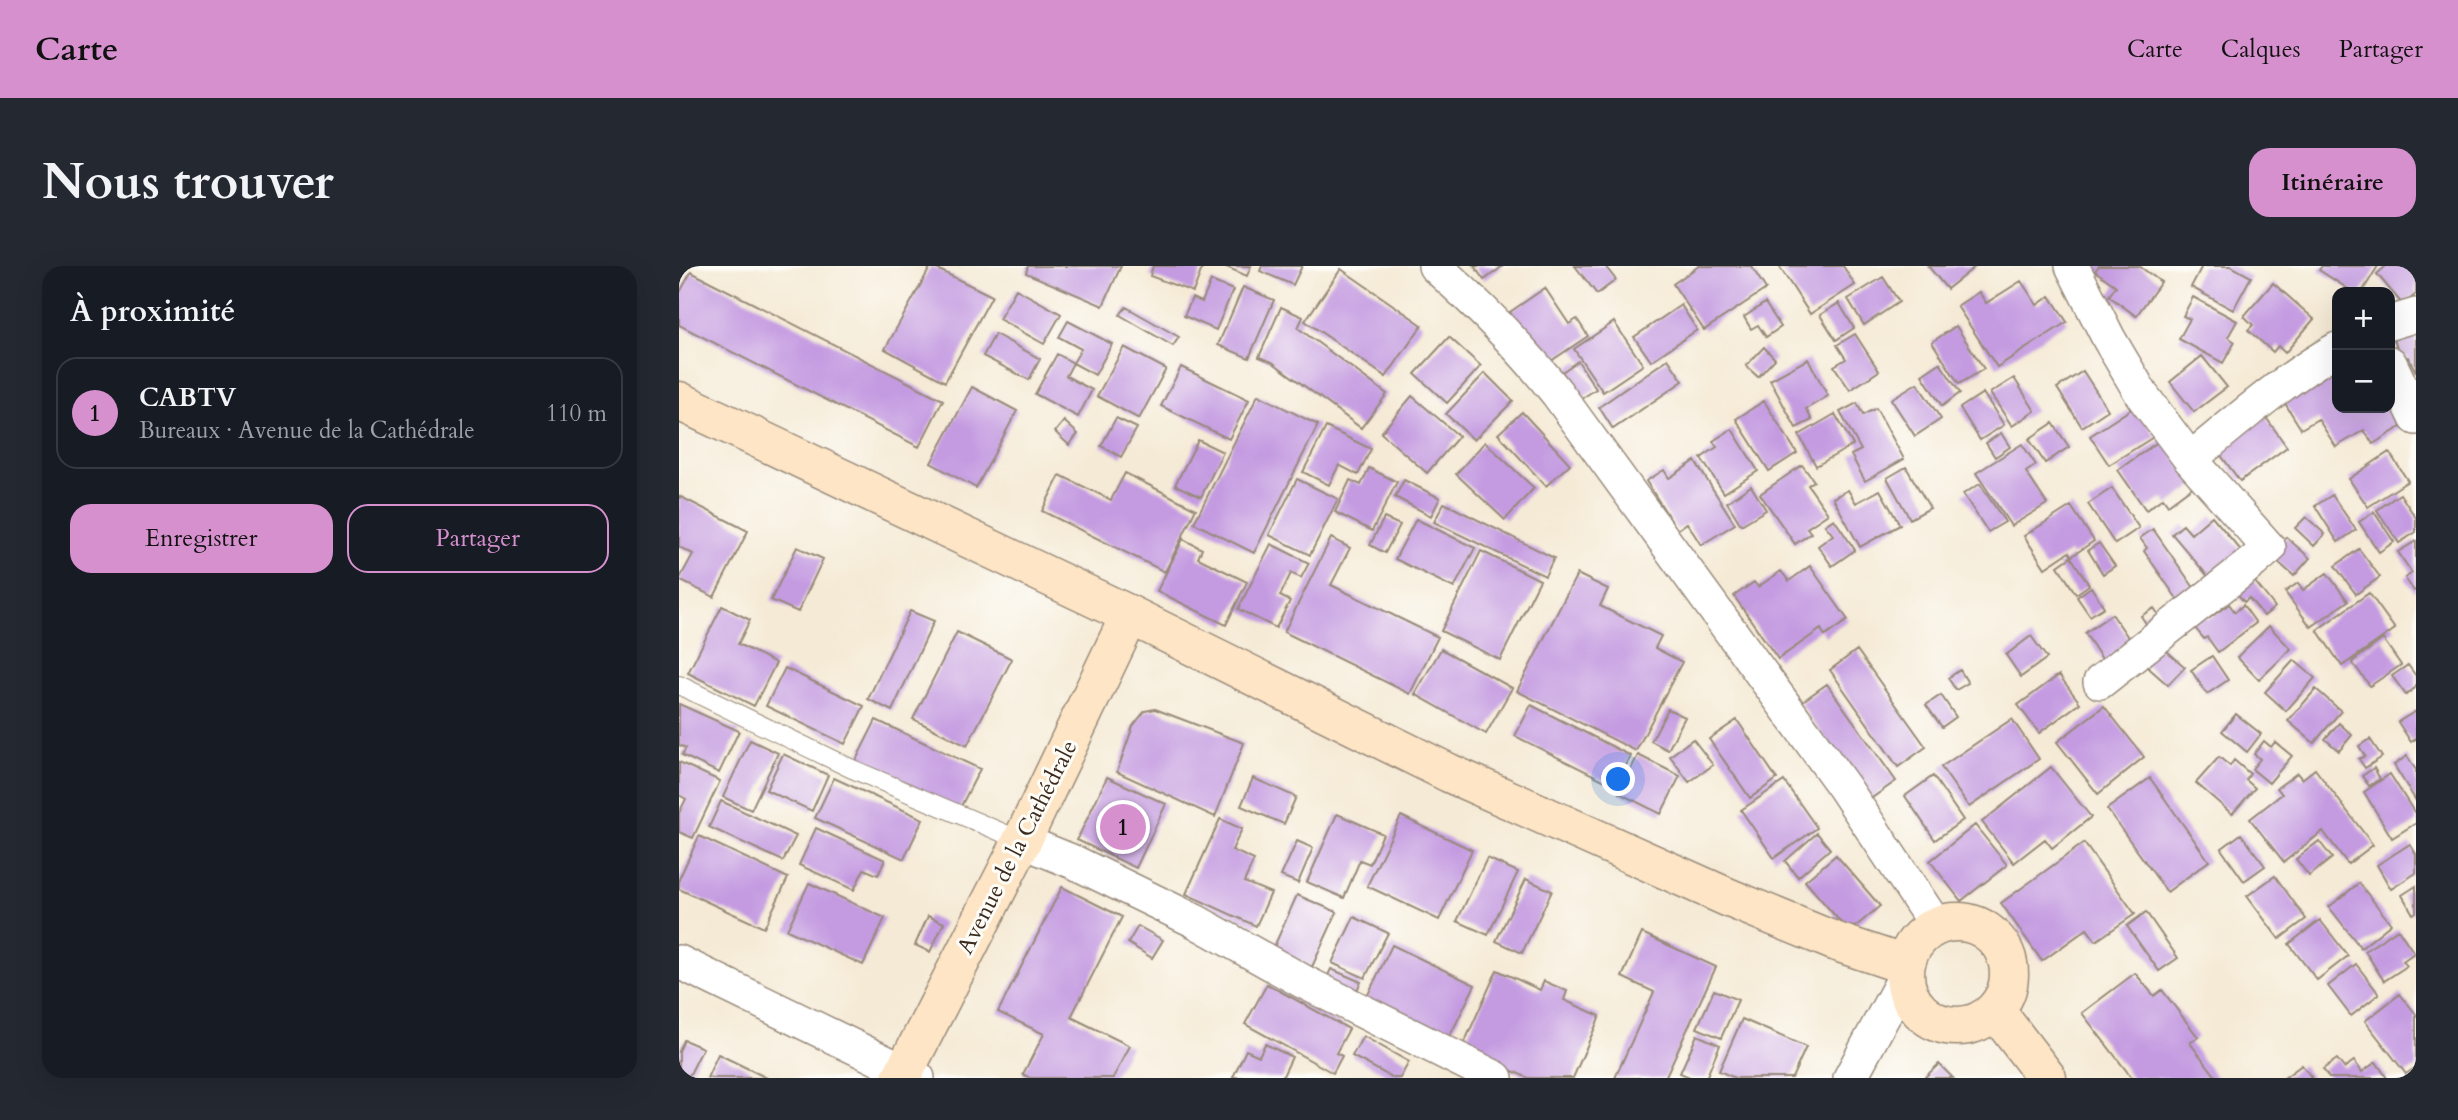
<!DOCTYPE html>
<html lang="fr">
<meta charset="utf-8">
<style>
body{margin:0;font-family:Cardo,serif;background:#242831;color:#f1f3f6}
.controls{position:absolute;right:21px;top:21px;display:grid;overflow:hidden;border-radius:14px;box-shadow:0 7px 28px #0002}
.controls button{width:63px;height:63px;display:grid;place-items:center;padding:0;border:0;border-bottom:2px solid #363941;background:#171b24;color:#f1f3f6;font:35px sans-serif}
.you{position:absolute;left:940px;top:514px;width:24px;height:24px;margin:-18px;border:5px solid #fff;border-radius:50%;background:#1a73e8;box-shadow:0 0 0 10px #1a73e833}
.badge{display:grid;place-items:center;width:46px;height:46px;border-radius:50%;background:#d690ce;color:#111;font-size:23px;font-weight:700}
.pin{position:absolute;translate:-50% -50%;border:4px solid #fff;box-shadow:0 2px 7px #0006}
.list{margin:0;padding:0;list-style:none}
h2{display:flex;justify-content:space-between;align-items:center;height:91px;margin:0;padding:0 28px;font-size:30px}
h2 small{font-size:23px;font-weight:400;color:#9ea1a6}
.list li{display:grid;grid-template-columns:46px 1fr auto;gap:21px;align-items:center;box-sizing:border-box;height:112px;margin:0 14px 14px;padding:0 14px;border:2px solid #363941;border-radius:21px}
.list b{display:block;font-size:26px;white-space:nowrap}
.list p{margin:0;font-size:23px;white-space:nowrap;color:#9ea1a6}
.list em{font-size:23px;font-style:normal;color:#9ea1a6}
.actions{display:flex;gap:14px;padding:21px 28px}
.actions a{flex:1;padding:16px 0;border:2px solid #d690ce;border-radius:21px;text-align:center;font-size:24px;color:#d690ce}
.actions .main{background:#d690ce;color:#111}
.map{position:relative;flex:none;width:1737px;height:812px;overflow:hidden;border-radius:21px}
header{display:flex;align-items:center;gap:42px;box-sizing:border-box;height:98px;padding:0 35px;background:#d690ce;color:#111}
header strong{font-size:33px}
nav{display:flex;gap:38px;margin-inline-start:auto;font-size:24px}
.intro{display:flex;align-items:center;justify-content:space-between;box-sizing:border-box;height:168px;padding:0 42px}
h1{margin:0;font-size:49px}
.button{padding:18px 32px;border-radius:21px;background:#d690ce;color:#111;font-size:24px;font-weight:700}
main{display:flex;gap:42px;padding:0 42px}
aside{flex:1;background:#171b24;border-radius:21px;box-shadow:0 7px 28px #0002}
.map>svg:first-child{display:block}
.building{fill:#c49be1}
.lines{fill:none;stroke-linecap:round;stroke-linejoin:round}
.lane-casing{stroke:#988a7a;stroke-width:20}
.street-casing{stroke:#988a7a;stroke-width:36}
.secondary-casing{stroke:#988a7a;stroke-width:41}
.lane{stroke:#fff;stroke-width:18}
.street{stroke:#fff;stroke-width:33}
.secondary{stroke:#fde5c5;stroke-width:38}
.labels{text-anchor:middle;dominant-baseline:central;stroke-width:6;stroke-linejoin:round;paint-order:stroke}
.street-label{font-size:23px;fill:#3b2a1e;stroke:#fdfcf7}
</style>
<header>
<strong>Carte</strong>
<nav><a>Carte</a><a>Calques</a><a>Partager</a></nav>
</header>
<div class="intro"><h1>Nous trouver</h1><a class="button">Itinéraire</a></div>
<main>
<aside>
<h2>À proximité<small></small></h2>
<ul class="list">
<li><span class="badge">1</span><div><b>CABTV</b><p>Bureaux · Avenue de la Cathédrale</p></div><em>110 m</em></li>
</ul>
<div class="actions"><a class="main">Enregistrer</a><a>Partager</a></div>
</aside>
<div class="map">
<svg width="1737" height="812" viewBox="0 0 1737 812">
<rect width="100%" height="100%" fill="#fdfcf7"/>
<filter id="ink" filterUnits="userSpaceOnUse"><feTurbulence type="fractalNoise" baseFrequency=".0143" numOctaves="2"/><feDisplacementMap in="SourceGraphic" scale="14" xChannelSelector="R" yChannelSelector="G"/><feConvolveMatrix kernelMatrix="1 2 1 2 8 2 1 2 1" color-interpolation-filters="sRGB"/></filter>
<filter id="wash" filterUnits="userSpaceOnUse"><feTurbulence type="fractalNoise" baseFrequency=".00686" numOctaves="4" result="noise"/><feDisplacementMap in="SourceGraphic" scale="28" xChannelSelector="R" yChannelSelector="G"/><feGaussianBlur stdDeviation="1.57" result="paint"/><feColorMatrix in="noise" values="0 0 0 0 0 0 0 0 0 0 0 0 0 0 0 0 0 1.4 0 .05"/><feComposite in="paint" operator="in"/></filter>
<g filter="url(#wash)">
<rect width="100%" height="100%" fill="#f5ead5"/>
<g id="blocks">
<!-- building -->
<path class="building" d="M252 0 313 30 266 116 206 83Z
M349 0H442L424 40 347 7Z
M474 0H524L514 26 471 10Z
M545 0H572L568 10Z
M583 0H623L614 19 581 5Z
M795 0H824L805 14Z
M896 0H926L937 14 918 28Z
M1020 0H1072L1087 23 1025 64 994 18Z
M1100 0H1164L1176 19 1131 48Z
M1249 0H1297L1268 23Z
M1420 0H1460L1482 16 1457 50 1430 30 1437 20 1416 5Z
M1523 0H1552L1572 11 1554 44 1512 21Z
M1643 0H1699L1683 26H1674L1640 4Z
M1707 0H1737V28L1724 39 1698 8Z
M662 3 743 59 707 111 626 55Z
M12 6 264 134 240 181 0 59V28Z
M1204 11 1220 36 1185 59 1169 33Z
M532 15 554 24 537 64 505 50 513 32 523 36Z
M1342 15 1358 39 1371 30 1388 56 1318 101 1278 40 1300 26 1307 37Z
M1594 17 1635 53 1606 87 1599 80 1594 86 1569 64 1574 59 1565 50Z
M564 21 595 34 570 92 539 79Z
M866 22 890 58 898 53 909 70 866 99 831 46Z
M337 23 382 48 365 78 320 53Z
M1514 31 1558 55 1549 71 1556 76 1544 97 1500 73 1511 53 1504 50Z
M1086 37 1102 61 1087 71 1079 59 1072 63 1065 51Z
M1160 37 1175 62 1157 74 1141 49Z
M1002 39 1018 64 972 95 955 71Z
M447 41 500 71 494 80 441 49Z
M602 41 624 51 619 62 708 128 682 162 593 96 580 91Z
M389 55 433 78 416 109 394 97 402 83 380 71Z
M935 56 964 99 924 126 895 83Z
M1277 60 1305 103 1280 118 1253 76Z
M1737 66V106L1729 91 1722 94 1715 73Z
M316 68 361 93 350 114 304 90Z
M1176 68 1200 105 1171 124 1155 100 1167 93 1158 79Z
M770 71 802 100 768 137 736 108Z
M445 81 487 103 460 153 418 130Z
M1085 81 1096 93 1079 111 1067 100Z
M378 88 394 97 387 110 413 124 399 151 356 128Z
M1523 90 1548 121 1515 146 1491 116Z
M989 93 1004 115 934 163 920 141Z
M1129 93 1149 130 1127 143 1133 154 1117 162 1091 114Z
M899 95 917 123 902 133 883 106Z
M1658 96V142H1711V137L1725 159 1694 178 1685 164 1657 181 1639 153 1622 163 1599 126Z
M1261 97 1281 127 1263 140 1243 109Z
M502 101 570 134 550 173 482 140Z
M1404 105 1429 144 1403 161 1378 122Z
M806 107 834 135 795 174 767 148Z
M1335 112 1356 145 1333 160 1311 127Z
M1238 117 1262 153 1236 170 1212 133Z
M293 121 338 145 297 222 252 197Z
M1304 127 1325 159 1301 174 1281 142Z
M579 129 639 159 575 287 515 257Z
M733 130 780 170 748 207 702 167Z
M1085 135 1118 187 1090 205 1057 153Z
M1178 137 1184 149 1197 142 1225 193 1186 215 1172 189 1182 184 1161 146Z
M1457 140 1476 170 1430 199 1411 170Z
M1581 143 1608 181 1561 215 1538 184Z
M843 146 891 198 867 220 819 168Z
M1156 148 1174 179 1137 200 1120 169Z
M437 152 458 162 442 191 422 180Z
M385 155 399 168 390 179 376 166Z
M1374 157 1390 181 1366 197 1350 173Z
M647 161 692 183 679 209 660 199 650 219 624 206Z
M1053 163 1079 205 1045 227 1022 192 1038 181 1034 175Z
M1322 167 1331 181 1316 191 1307 177Z
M1483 173 1516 219 1489 239 1484 232 1467 244 1439 204Z
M519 174 544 186 522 231 496 219Z
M806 176 855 222 826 254 777 208Z
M1343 178 1357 199 1347 206 1368 238 1332 260 1297 207Z
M1710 186 1729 215 1689 241 1670 213Z
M1016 195 1056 258 1022 279 1008 257 998 264 967 215 985 204 990 212Z
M1123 199 1135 215 1129 219 1149 248 1128 262 1132 267 1116 278 1081 228Z
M1227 201 1251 242 1231 253 1208 212Z
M690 202 718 216 693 265 656 246 671 214 682 219Z
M446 207 517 243 486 306 363 245 381 209 432 234Z
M618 213 659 233 631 289 590 269Z
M725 214 761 232 752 250 716 231Z
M1301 218 1326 256 1309 266 1284 228Z
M1072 220 1087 244 1062 259 1048 236Z
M1433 222 1460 262 1436 278 1409 238Z
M1169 224 1177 237 1201 224 1221 259 1181 281 1154 232Z
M1721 228 1737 252V266L1720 277 1698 244Z
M1653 229 1677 264 1659 276 1636 240Z
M0 230 69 265 35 331 0 314 14 288 0 281Z
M765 237 875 292 866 310 755 256Z
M1392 240 1415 275 1393 290 1390 286 1366 302 1345 270Z
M1695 246 1715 276 1700 286 1680 256Z
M1533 250 1565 288 1533 315 1493 268 1504 259 1512 268Z
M1627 251 1646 268 1635 280 1616 262Z
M705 252 721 259 706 287 691 279Z
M737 253 796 282 775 322 716 293Z
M1155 253 1176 284 1153 300 1139 280 1154 269 1146 259Z
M1474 263 1520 329 1503 340 1465 285 1468 282 1461 272Z
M1607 271 1631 292 1615 310 1591 289Z
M652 272 671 282 652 319 759 371 731 428 605 366Z
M504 273 523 283 519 292 568 316 547 359 478 325Z
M1737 275V324L1735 325 1726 312 1733 307 1719 286Z
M1420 277 1436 300 1424 308 1409 284Z
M592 278 630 297 622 312 612 307 601 330 611 335 597 362 559 343Z
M118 281 144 293 119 346 92 334Z
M1680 283 1701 311 1677 328 1656 300Z
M802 285 861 314 821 394 762 365Z
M1392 291 1410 319 1397 328 1379 300Z
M1131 300 1169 354 1146 370 1142 363 1099 393 1055 330 1075 316 1079 321 1102 305 1110 315Z
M1648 307 1669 335 1632 361 1606 326 1619 317 1624 324Z
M898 308 929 323 921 340 982 370 976 382 1003 396 957 485 838 425Z
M1573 312 1596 341 1585 350 1570 332 1565 336 1556 325Z
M1412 321 1425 341 1411 350 1398 331Z
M1690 327 1716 363 1663 400 1638 364Z
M1550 338 1556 346 1564 339 1577 357 1539 386 1528 371 1525 373 1511 356 1524 346 1529 353Z
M43 340 71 354 59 378 97 397 75 440 9 407Z
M1475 342 1485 357 1472 365 1462 350Z
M231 345 255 355 213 445 189 433Z
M1433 348 1455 380 1427 399 1406 367Z
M1590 360 1612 383 1580 414 1558 391Z
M278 366 333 393 288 480 234 453Z
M1352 370 1368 392 1342 411 1327 389Z
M1704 373 1722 399 1691 420 1673 396Z
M1480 378 1506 401 1489 419 1464 397Z
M762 383 833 422 807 468 736 428Z
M1178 384 1247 481 1219 501 1151 404Z
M1533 390 1549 414 1528 428 1512 404Z
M1615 394 1636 412 1607 445 1586 426Z
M1729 399 1737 410V421L1727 429 1713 410Z
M106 402 185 440 166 478 87 440Z
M1281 404 1289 417 1277 424 1269 412Z
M1380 409 1401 437 1360 467 1339 439Z
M1148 418 1217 515 1190 534 1121 437Z
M1637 423 1662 445 1635 477 1609 455Z
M1262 429 1277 451 1263 461 1247 439Z
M0 438 60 465 40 507 3 489 7 482 0 479Z
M852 439 952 490 936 520 836 470Z
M1425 440 1465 491 1419 528 1378 476Z
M476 443 565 477 536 551 438 506 454 460 466 445Z
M989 443 1006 451 989 484 972 475Z
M1737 445V473L1732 476 1719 456Z
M1557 448 1582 468 1568 486 1543 465Z
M1333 453 1360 493 1290 541 1262 501Z
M197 454 301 503 279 546 176 496Z
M1058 454 1098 513 1071 532 1030 473Z
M1660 457 1673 469 1660 485 1646 473Z
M1014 473 1034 499 1010 516 991 490Z
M1691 473 1703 491 1686 502 1680 493 1686 490 1680 480Z
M71 474 99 487 72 544 44 531Z
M1585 475 1592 481 1596 476 1613 490 1590 517 1573 503 1581 493 1575 488Z
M104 488 149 509 133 545 87 524Z
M959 489 1001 510 982 548 940 527Z
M1728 490 1737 504V535L1715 499Z
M1540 491 1551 500 1555 494 1571 508 1567 514 1576 522 1553 548 1517 517Z
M0 496 41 515 14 572 0 566V547L7 533 0 529Z
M1372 501 1412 551 1373 582 1366 573 1335 597 1303 556Z
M1695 502 1701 513 1690 520 1683 510Z
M1636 503 1694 579 1669 598 1644 565 1605 596 1571 553 1603 528 1598 522 1618 507 1623 513Z
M1711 508 1737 549V557L1713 572 1685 526Z
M1254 510 1284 554 1256 574 1226 530Z
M428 511 487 538 457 602 398 574Z
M155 512 244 553 225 593 136 552Z
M574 512 617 531 605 558 562 540Z
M1471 512 1530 595 1488 626 1428 543Z
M1105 515 1138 562 1095 592 1062 544Z
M42 535 117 570 104 595 30 561Z
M658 548 704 568 691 598 681 594 665 632 628 616Z
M722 550 793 584 760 654 688 620Z
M541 553 563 563 553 584 575 594 565 616 592 627 577 660 507 628Z
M1296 559 1328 599 1282 635 1251 595Z
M137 562 206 594 199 609 185 603 175 624 120 599Z
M1138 567 1151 583 1119 611 1106 595Z
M1562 568 1586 600 1565 615 1542 583Z
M20 570 109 612 85 662 0 623V613Z
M618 575 634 582 619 617 602 610Z
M1640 575 1653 592 1630 610 1617 593Z
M1405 577 1456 648 1417 675 1408 663 1363 695 1322 637Z
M1731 578 1737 588V607L1712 623 1698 599Z
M1157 589 1201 640 1170 666 1126 615Z
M808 592 839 606 809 669 778 655Z
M1596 610 1627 653 1600 673 1568 630Z
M847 613 873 625 843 687 817 675Z
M130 617 206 652 184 699 108 664Z
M1680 617 1712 658 1682 682 1650 641Z
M1737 620V646L1734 648 1723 629Z
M383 621 443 651 392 751 451 780 434 812H351L344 808 365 768 319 746Z
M618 629 658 646 633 701 594 683Z
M1467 646 1499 692 1480 705 1448 660Z
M249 650 265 657 251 686 236 679Z
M675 651 709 667 686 712 653 697Z
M1641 654 1669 690 1638 714 1610 678Z
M459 660 484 674 473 692 449 677Z
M1719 663 1735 687 1724 695 1728 700 1705 715 1686 685Z
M963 667 1037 701 986 812H936L975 726 943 711Z
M713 679 796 719 766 780 683 741Z
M1677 698 1700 728 1672 750 1649 720Z
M652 703 682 716 673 734 644 720Z
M818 704 861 724 865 715 888 725 885 734 921 750 894 812H849L783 782Z
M1456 707 1475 730 1483 724 1519 771 1511 777 1538 812H1453L1403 747Z
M588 718 670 763 657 787 663 790 654 807 566 758Z
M1035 724 1059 734 1042 772 1018 762Z
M1721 728 1737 748V801L1727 808 1686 755Z
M1063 753 1127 781 1113 812H1056L1040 805Z
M1018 769 1041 779 1027 812H1013L1001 807Z
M684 770 730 796 721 812H714L673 790Z
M5 774 24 782 9 812H0V785Z
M586 778 613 791 603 812 554 811 567 784 580 790Z
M39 788 88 812H28Z
M1658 793 1665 802 1675 795 1683 806 1697 796 1708 812H1650L1644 803Z
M1260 798 1274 812H1245Z
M1623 799 1633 812H1605Z"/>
</g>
</g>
<g filter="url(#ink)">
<use href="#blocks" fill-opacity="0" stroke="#988a7a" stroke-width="2"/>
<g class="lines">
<!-- lane casing -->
<g class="lane-casing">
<path id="lane" d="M0 419 171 502 343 575"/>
</g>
<!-- street casing -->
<g class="street-casing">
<path id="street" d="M756 0C801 40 841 80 878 127L1165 521 1258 661
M1393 0 1430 73 1463 129 1511 193C1558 155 1605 113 1658 83
M1711 57 1737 49
M1711 97 1737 152
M1421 416 1575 295 1590 282 1511 193
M343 575 397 597 516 655 625 716 817 812
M0 696 239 812
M1171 812 1225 712"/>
</g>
<!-- secondary casing -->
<g class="secondary-casing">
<path id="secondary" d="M0 135 451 349 770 507 1048 631 1155 675 1226 699
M1226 708a52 52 0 1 1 104 0a52 52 0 1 1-104 0Z
M1316 744 1368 812
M222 812 343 575 451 349"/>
</g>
<!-- lane -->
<use href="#lane" class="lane"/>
<!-- street -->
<use href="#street" class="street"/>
<!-- secondary -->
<use href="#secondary" class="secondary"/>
</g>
</g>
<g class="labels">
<!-- street labels -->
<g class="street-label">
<text transform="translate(338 581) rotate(-63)">Avenue de la Cathédrale</text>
</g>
</g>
</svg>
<div class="controls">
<button>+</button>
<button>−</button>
</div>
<div class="you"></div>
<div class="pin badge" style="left:444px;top:561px">1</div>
</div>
</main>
